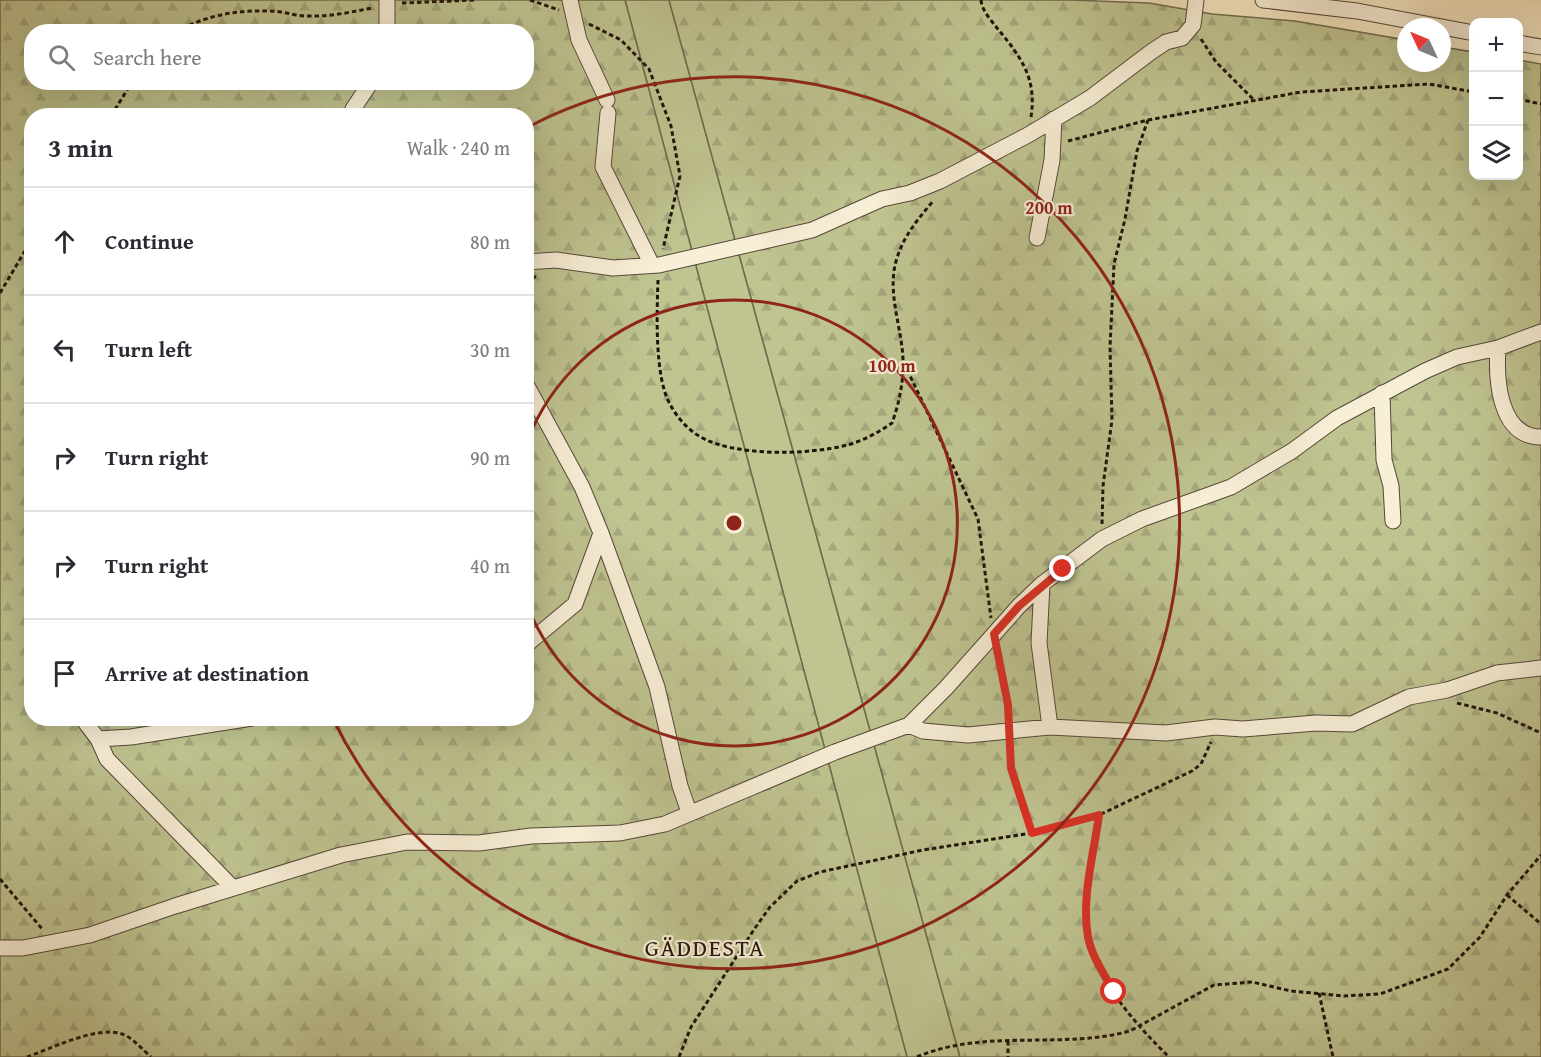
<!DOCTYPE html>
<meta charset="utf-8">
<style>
body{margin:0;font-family:"Gentium Book Plus",serif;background:#f7f7f7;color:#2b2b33}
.controls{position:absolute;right:18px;top:18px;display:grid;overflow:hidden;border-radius:12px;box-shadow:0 6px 24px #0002}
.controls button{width:54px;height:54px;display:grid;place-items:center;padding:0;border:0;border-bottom:2px solid #e1e1e2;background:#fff;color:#2b2b33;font:30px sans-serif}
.compass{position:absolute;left:1397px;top:18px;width:54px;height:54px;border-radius:50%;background:#fff;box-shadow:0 6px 24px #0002;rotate:314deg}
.stop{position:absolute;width:18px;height:18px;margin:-14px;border:4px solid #d93025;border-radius:50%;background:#fff}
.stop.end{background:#d93025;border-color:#fff;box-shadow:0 2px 6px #0008}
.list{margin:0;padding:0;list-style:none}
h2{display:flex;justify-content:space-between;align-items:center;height:78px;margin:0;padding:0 24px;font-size:26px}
h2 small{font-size:20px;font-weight:400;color:#7c7c81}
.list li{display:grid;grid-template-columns:39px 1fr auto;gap:18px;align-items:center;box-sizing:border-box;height:108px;padding:0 24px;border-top:2px solid #e1e1e2}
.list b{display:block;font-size:22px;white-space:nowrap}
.list em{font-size:20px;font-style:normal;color:#7c7c81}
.icon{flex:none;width:33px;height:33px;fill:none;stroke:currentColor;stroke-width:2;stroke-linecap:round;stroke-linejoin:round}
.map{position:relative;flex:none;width:1541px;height:1057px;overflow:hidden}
.search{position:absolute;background:#fff;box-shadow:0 6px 24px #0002;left:24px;top:24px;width:510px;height:66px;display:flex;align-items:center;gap:15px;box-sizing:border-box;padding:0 21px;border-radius:24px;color:#7c7c81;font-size:22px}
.panel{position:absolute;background:#fff;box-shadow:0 6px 24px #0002;left:24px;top:108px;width:510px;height:618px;border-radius:24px}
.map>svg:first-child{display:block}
.green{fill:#bfc491;stroke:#706c4e;stroke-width:1.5}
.forest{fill:url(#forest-firs);stroke:#706c4e;stroke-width:1.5;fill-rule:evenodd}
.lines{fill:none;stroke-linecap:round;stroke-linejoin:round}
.minor-casing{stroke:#554838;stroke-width:17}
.path{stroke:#20130a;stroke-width:3;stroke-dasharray:4.5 3;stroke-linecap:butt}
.minor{stroke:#f8efd7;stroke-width:15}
.route{stroke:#d93025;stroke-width:8}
.ring{fill:none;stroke:#8f2418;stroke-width:3}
.labels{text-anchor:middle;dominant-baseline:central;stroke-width:4.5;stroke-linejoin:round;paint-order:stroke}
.neighbourhood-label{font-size:24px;letter-spacing:1.5px;fill:#20130a;stroke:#f8efd7}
.centre{fill:#8f2418;stroke:#f8efd7;stroke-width:3}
.ring-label{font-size:18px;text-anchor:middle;font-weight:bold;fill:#8f2418;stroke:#f8efd7;stroke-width:4.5;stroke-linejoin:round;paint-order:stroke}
</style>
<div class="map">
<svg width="1541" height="1057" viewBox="0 0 1541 1057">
<defs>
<pattern id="forest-firs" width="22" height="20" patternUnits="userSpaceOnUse" patternTransform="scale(1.5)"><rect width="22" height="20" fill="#bfc491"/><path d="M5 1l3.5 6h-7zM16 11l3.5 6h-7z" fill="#a4a87c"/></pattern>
</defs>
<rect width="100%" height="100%" fill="#f5e6c1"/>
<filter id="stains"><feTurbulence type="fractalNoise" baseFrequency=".00333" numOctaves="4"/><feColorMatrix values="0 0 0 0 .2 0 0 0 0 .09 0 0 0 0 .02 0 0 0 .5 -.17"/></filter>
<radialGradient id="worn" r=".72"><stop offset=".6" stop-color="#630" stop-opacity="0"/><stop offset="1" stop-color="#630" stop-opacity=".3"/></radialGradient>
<!-- green -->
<path class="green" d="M625 0H669L960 1057H907Z"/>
<!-- forest -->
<path class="forest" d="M0 0H625L907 1057H0ZM32 32H526V82H32ZM32 116H526V718H32Z
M669 0H1071L1149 3 1212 14 1295 21 1406 40V63H1442V47L1473 52 1474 176H1518L1519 60 1541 64V1057H960Z"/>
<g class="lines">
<!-- minor casing -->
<g class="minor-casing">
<path id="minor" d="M570 0 579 40 607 100
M1263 0 1357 11 1474 33
M387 32V0
M1518 43 1541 47
M608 113 603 167 652 265
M352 116 353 109 371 82
M1037 238 1052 160 1054 119
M526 262 556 260 613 268 659 265 812 230 882 199 910 193 940 181 1028 135 1090 98 1151 52 1166 42 1182 38 1193 25 1196 0
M1498 348C1496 377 1498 437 1541 437
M526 384 582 487 601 533 657 687 680 786 689 812
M1382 393 1384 460 1391 486 1393 521
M1042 584 1039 643 1050 727
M526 645 575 604 601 533
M82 718 98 739 107 759 233 888
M909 725 923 731 968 735 1050 727 1166 733 1215 727 1243 729 1316 723 1352 724 1409 697 1447 690 1497 673 1541 668
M98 739 131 737 252 718
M0 948H23L90 935 175 906 341 855 407 842 479 843 531 836 620 833 665 824 835 752 909 725 946 688 1019 606 1042 584 1102 539 1142 519 1231 487 1292 451 1337 418 1425 371 1457 357 1498 348 1541 332"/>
</g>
<!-- path -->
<path class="path" d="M530 0 559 10
M981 0C982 11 991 20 997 28 1021 57 1037 78 1031 117
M402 3 475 0
M589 24 621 40 649 69 671 126 680 176 663 249
M176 32C206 15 237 10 270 11 283 11 295 16 307 16 329 17 351 12 372 8
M1201 39 1216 62 1254 100
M1518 99 1541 104
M111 116 132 82
M1068 141 1148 120 1301 92 1429 84 1474 92
M658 280C657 311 654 379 671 406 677 417 687 429 699 436 733 457 809 455 847 445 863 441 879 432 892 423 899 404 904 380 903 360 902 327 886 291 897 258 904 235 919 218 934 200
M526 283 536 276
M0 293 32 239
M904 363 978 519 991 618
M1102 524 1103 486 1112 420 1110 347 1114 264 1125 219 1137 151 1148 120
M997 651 1009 718
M1457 703 1497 713 1541 733
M1010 746 1011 768 1032 833
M1099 815C1094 854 1083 895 1088 935 1093 977 1139 1028 1169 1057
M0 879 43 930
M1507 895 1541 924
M1319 993 1333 1057
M1008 1041V1057
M27 1057C50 1049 98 1025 122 1034 132 1037 143 1050 151 1057
M679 1057 691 1027 755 928 770 907 797 881 820 872 923 850 1032 833 1099 815 1192 771 1201 764 1211 742
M917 1057C984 1028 1060 1050 1130 1031L1214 985 1252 982 1291 991 1344 996 1380 994 1448 969 1480 937 1507 895 1541 855"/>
<!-- minor -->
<use href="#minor" class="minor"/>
</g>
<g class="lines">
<!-- route -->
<path class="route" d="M1063 569 1019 606 994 634 1008 705 1011 768 1032 833 1099 815C1094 853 1081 898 1088 937 1092 957 1104 974 1114 992"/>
</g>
<!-- distance rings -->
<g class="ring">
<path d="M527 441A223 223 0 1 1 527 605"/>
<path d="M528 127A446 446 0 1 1 333 719"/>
</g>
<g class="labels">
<!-- neighbourhood labels -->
<g class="neighbourhood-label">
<text x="705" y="947">GÄDDESTA</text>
</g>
</g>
<circle cx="734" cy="523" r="9" class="centre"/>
<g class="ring-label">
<text x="1049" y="214">200 m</text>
<text x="892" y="372">100 m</text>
</g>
<rect width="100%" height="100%" filter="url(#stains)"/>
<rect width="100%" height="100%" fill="url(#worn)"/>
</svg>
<div class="controls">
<button>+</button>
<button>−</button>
<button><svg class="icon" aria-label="layers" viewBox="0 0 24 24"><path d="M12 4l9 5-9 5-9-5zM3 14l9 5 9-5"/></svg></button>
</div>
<svg class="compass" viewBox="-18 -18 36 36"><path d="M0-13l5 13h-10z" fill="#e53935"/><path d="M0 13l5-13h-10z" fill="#7c7c81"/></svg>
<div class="stop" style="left:1114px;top:992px"></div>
<div class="stop end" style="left:1063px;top:569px"></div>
<div class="search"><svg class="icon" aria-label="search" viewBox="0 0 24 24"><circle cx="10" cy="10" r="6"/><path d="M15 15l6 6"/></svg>Search here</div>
<section class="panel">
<h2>3 min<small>Walk · 240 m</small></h2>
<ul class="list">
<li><svg class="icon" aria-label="ahead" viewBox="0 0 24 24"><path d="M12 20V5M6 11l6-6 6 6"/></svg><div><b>Continue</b></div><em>80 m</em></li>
<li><svg class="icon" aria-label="left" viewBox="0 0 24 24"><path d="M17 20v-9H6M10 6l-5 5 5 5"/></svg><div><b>Turn left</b></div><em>30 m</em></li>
<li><svg class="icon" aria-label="right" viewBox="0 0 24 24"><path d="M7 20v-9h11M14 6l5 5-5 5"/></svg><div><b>Turn right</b></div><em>90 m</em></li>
<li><svg class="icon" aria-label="right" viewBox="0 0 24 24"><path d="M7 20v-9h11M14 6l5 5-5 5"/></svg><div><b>Turn right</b></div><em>40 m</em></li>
<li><svg class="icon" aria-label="arrive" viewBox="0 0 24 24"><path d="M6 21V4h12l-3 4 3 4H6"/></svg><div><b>Arrive at destination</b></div></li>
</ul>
</section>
</div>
